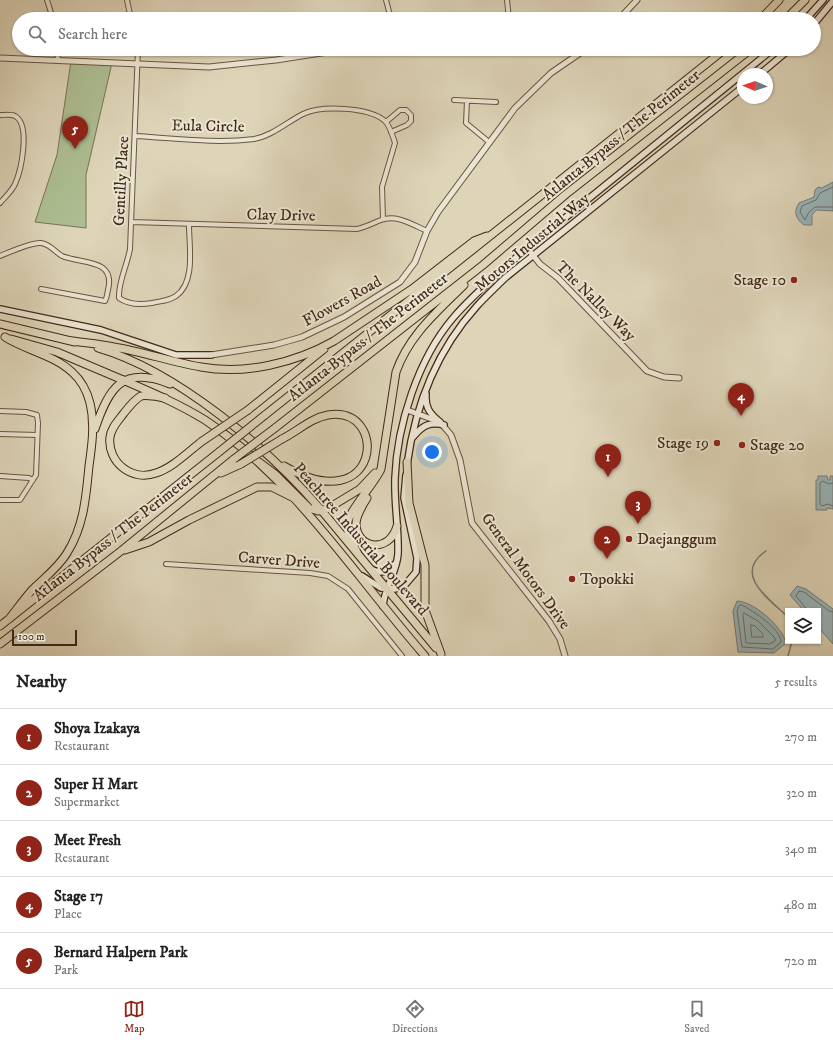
<!DOCTYPE html>
<style>
body{margin:0;font-family:"IM FELL DW Pica",serif;background:#f2f2f2;color:#222}
.controls{position:absolute;right:12px;bottom:12px;display:grid;overflow:hidden;border-radius:0px;box-shadow:0 1px 3px #0004}
.controls button{width:36px;height:36px;display:grid;place-items:center;padding:0;border:0;border-bottom:1px solid #e0e0e0;background:#fff;color:#222;font:20px sans-serif}
.compass{position:absolute;left:737px;top:68px;width:36px;height:36px;border-radius:50%;background:#fff;box-shadow:0 1px 3px #0004;rotate:272deg}
.scale{position:absolute;left:12px;bottom:10px;width:65px;box-sizing:border-box;padding-left:4px;border:2px solid #432a18;border-top:0;font-size:11px;line-height:14px;white-space:nowrap;color:#432a18;-webkit-text-stroke:3px #eae4d2;paint-order:stroke}
.you{position:absolute;left:432px;top:452px;width:14px;height:14px;margin:-10px;border:3px solid #fff;border-radius:50%;background:#1a73e8;box-shadow:0 0 0 6px #1a73e833}
.badge{display:grid;place-items:center;width:26px;height:26px;border-radius:50%;background:#8f2418;color:#fff;font-size:13px;font-weight:700}
.pin{position:absolute;translate:-50% -33px;filter:drop-shadow(0 1px 2px #0008)}
.pin::after{content:'';position:absolute;top:21px;width:14px;height:12px;background:inherit;clip-path:polygon(0 0,100% 0,50% 100%)}
.list{margin:0;padding:0;list-style:none}
h2{display:flex;justify-content:space-between;align-items:center;height:52px;margin:0;padding:0 16px;font-size:17px}
h2 small{font-size:13px;font-weight:400;color:#767676}
.list li{display:grid;grid-template-columns:26px 1fr auto;gap:12px;align-items:center;box-sizing:border-box;height:56px;padding:0 16px;border-top:1px solid #e0e0e0}
.list b{display:block;font-size:15px;white-space:nowrap}
.list p{margin:0;font-size:13px;white-space:nowrap;color:#767676}
.list em{font-size:13px;font-style:normal;color:#767676}
.icon{flex:none;width:22px;height:22px;fill:none;stroke:currentColor;stroke-width:2;stroke-linecap:round;stroke-linejoin:round}
.map{position:relative;flex:none;width:833px;height:656px;overflow:hidden}
.search{position:absolute;background:#fff;box-shadow:0 1px 3px #0004;left:12px;right:12px;top:12px;height:44px;display:flex;align-items:center;gap:10px;box-sizing:border-box;padding:0 14px;border-radius:22px;color:#767676;font-size:15px}
.sheet{height:332px;background:#fff}
nav{display:flex;justify-content:space-around;align-items:center;box-sizing:border-box;height:56px;border-top:1px solid #e0e0e0;background:#fff;font-size:11px;color:#767676}
nav a{display:grid;justify-items:center;gap:2px}
nav .on{color:#8f2418}
.map>svg:first-child{display:block}
.green{fill:#adbe92;stroke:#787455}
.water{fill:#98b6bb;stroke:#767e7a}
.lines{fill:none;stroke-linecap:round;stroke-linejoin:round}
.shore{stroke:#6e706a;stroke-width:1}
.stream{stroke:#767e7a;stroke-width:1.5}
.minor-casing{stroke:#6a5540;stroke-width:6}
.tertiary-casing{stroke:#6a5540;stroke-width:7}
.secondary-casing{stroke:#432a18;stroke-width:8}
.trunk-casing{stroke:#432a18;stroke-width:9}
.motorway-casing{stroke:#432a18;stroke-width:9}
.minor{stroke:#eae4d2;stroke-width:4}
.tertiary{stroke:#eae4d2;stroke-width:5}
.secondary{stroke:#eae4d2;stroke-width:5.5}
.trunk{stroke:#ded5b9;stroke-width:7}
.motorway{stroke:#ded5b9;stroke-width:7}
.motorway-bridge-casing{stroke:#432a18;stroke-width:9;stroke-linecap:butt}
.motorway-bridge{stroke:#ded5b9;stroke-width:7}
.poi-dot{fill:#8f2418;stroke:#eae4d2;stroke-width:1.5}
.labels{text-anchor:middle;dominant-baseline:central;stroke-width:4;stroke-linejoin:round;paint-order:stroke}
.street-label{font-size:16px;fill:#432a18;stroke:#eae4d2}
.poi-label{font-size:16px;fill:#432a18;stroke:#eae4d2;text-anchor:start}
</style>
<div class="map">
<svg width="833" height="656" viewBox="0 0 833 656">
<rect width="100%" height="100%" fill="#ded5b9"/>
<filter id="stains"><feTurbulence type="fractalNoise" baseFrequency=".005" numOctaves="4"/><feColorMatrix values="0 0 0 0 .2 0 0 0 0 .09 0 0 0 0 .02 0 0 0 .5 -.17"/></filter>
<radialGradient id="worn" r=".72"><stop offset=".6" stop-color="#630" stop-opacity="0"/><stop offset="1" stop-color="#630" stop-opacity=".3"/></radialGradient>
<!-- green -->
<path class="green" d="M71 61 112 63 86 175V228L35 222 57 155Z"/>
<!-- water -->
<path class="water" d="M833 182V211L816 210 812 215V225H804C796 219 793 212 799 203L814 197 815 190 818 187 822 188Z
M818 476H827L828 480H830V476H833V509L827 508V510H816V480H818Z
M797 586 806 589 833 609V644L818 627V611H804L790 595Z
M737 601C753 601 783 627 786 643L774 653 738 652 733 611Z"/>
<g class="lines">
<!-- shore -->
<path class="shore" d="M833 187 820 193 816 200 802 206 800 212 805 220 809 212 815 207H833
M833 483 829 484 823 481 820 483V504L822 506 828 504 833 506
M742 605C753 611 781 629 781 642L773 649 742 647 737 611 739 606Z
M806 611 805 607 796 596 799 591 804 592 829 611 833 612
M744 613 758 621 775 638V641L770 644 746 643 743 615Z
M751 625 755 626 763 634V637H752Z"/>
<!-- stream -->
<path class="stream" d="M766 551C732 574 769 599 788 617
M788 656 792 641"/>
<!-- minor casing -->
<g class="minor-casing">
<path id="minor" d="M47 0 53 19
M127 0 131 19
M386 0 391 19
M507 0 509 19
M57 49 58 60
M138 49 130 249C127 266 118 282 119 298 129 305 140 305 152 303 160 301 169 301 176 296 196 282 189 246 189 225
M454 100 496 102
M467 101 466 123 489 142
M0 115C5 115 11 114 15 116 31 125 21 171 15 184 12 191 5 197 0 203
M386 122 400 110H406L411 115V121L407 125 391 132
M135 136C174 138 215 144 254 139 272 136 287 122 303 114 321 105 369 107 385 121 390 126 393 137 395 143L382 187 383 219
M131 222 357 229C366 227 373 223 381 220 397 214 413 225 427 231
M0 256C10 252 31 242 41 243 50 244 55 252 62 256 81 264 116 258 108 290 107 294 107 298 105 301L41 289
M0 411 26 412 37 415 38 423 36 475 20 500H0
M0 434 37 435
M0 476 29 478 33 480
M166 564 310 573 328 576 348 589 402 656"/>
</g>
<!-- tertiary casing -->
<g class="tertiary-casing">
<path id="tertiary" d="M619 19 637 0
M574 49 576 56
M0 58 209 67 276 60 347 49
M528 249 540 264 558 278 647 371 664 377 679 378
M211 355 274 345 302 337 344 317 400 282 415 262 427 231 438 212 515 108 551 73 586 49
M407 410 440 422 451 435 460 460 472 523 549 621 560 639 565 656"/>
</g>
<!-- secondary casing -->
<g class="secondary-casing">
<path id="secondary" d="M806 19 823 0
M814 24 833 1
M760 74 790 49
M0 309 101 330 176 355H211
M426 394C425 407 429 413 440 422
M413 437C422 426 430 421 444 425
M407 465C415 406 437 350 477 306 486 296 496 287 505 278L743 87
M371 569C381 575 389 571 396 563
M362 576 381 588 395 589 404 586 416 572 417 558 404 498 406 475
M383 606C384 588 397 572 398 554 399 529 394 504 395 478 397 425 418 359 453 318 471 297 492 279 512 261L773 49"/>
</g>
<!-- trunk casing -->
<g class="trunk-casing">
<path id="trunk" d="M123 380C151 392 179 404 205 420 294 479 355 576 425 656
M407 462 409 503 425 565V610L441 654
M322 511 436 648"/>
</g>
<!-- motorway casing -->
<g class="motorway-casing">
<path id="motorway" d="M761 19 779 0
M786 19 805 0
M0 324 75 342
M5 337C25 350 54 355 72 372 81 380 87 391 90 403 95 424 92 445 89 466 86 497 84 526 67 553 58 568 44 578 32 590 24 599 17 609 9 619
M11 339 57 352 123 380
M72 341C86 343 100 344 114 347 143 352 172 362 201 367 245 375 295 363 334 341L412 289 474 241 487 236
M98 348C177 371 269 449 322 511
M165 398C158 397 148 394 141 396 135 399 128 408 124 413 118 421 111 428 110 437 107 462 132 482 156 473 172 468 187 453 201 442
M248 410 324 349
M265 415 725 49
M275 428 483 265 565 195 751 49
M95 429C109 387 123 365 170 384
M282 439C298 431 311 418 328 415 390 405 381 522 284 466
M259 462 275 474 309 508 318 511 327 509 360 489 375 473
M221 473 241 464
M367 498C363 505 356 515 356 524 357 550 390 553 397 526
M125 550 149 542 189 520 257 487H272L292 497
M357 552C353 544 347 535 347 526 346 514 375 483 381 469L396 372C409 335 437 312 464 285
M0 626 219 452
M0 644 121 551 234 459"/>
</g>
<!-- minor -->
<use href="#minor" class="minor"/>
<!-- tertiary -->
<use href="#tertiary" class="tertiary"/>
<!-- secondary -->
<use href="#secondary" class="secondary"/>
<!-- trunk -->
<use href="#trunk" class="trunk"/>
<!-- motorway -->
<use href="#motorway" class="motorway"/>
<!-- motorway-bridge casing -->
<g class="motorway-bridge-casing">
<path id="motorway-bridge" d="M201 442 248 410
M219 452 265 415
M234 459 275 428
M241 464 282 439"/>
</g>
<!-- motorway-bridge -->
<use href="#motorway-bridge" class="motorway-bridge"/>
</g>
<!-- markers -->
<g class="poi-dot">
<circle cx="794" cy="280" r="4"/>
<circle cx="717" cy="443" r="4"/>
<circle cx="742" cy="445" r="4"/>
<circle cx="629" cy="539" r="4"/>
<circle cx="572" cy="579" r="4"/>
</g>
<g class="labels">
<!-- street labels -->
<g class="street-label">
<text transform="translate(208 126) rotate(1)">Eula Circle</text>
<text transform="translate(621 135) rotate(-39)">Atlanta Bypass / The Perimeter</text>
<text transform="translate(121 181) rotate(-87)">Gentilly Place</text>
<text transform="translate(281 215) rotate(1)">Clay Drive</text>
<text transform="translate(532 242) rotate(-40)">Motors Industrial Way</text>
<text transform="translate(342 301) rotate(-29)">Flowers Road</text>
<text transform="translate(596 301) rotate(45)">The Nalley Way</text>
<text transform="translate(368 337) rotate(-38)">Atlanta Bypass / The Perimeter</text>
<text transform="translate(113 537) rotate(-38)">Atlanta Bypass / The Perimeter</text>
<text transform="translate(361 539) rotate(49)">Peachtree Industrial Boulevard</text>
<text transform="translate(279 560) rotate(4)">Carver Drive</text>
<text transform="translate(526 571) rotate(54)">General Motors Drive</text>
</g>
<!-- poi labels -->
<g class="poi-label">
<text x="786" y="280" text-anchor="end">Stage 10</text>
<text x="709" y="443" text-anchor="end">Stage 19</text>
<text x="750" y="445">Stage 20</text>
<text x="637" y="539">Daejanggum</text>
<text x="580" y="579">Topokki</text>
</g>
</g>
<rect width="100%" height="100%" filter="url(#stains)"/>
<rect width="100%" height="100%" fill="url(#worn)"/>
</svg>
<div class="controls">
<button><svg class="icon" aria-label="layers" viewBox="0 0 24 24"><path d="M12 4l9 5-9 5-9-5zM3 14l9 5 9-5"/></svg></button>
</div>
<svg class="compass" viewBox="-18 -18 36 36"><path d="M0-13l5 13h-10z" fill="#e53935"/><path d="M0 13l5-13h-10z" fill="#767676"/></svg>
<div class="scale">100 m</div>
<div class="you"></div>
<div class="pin badge" style="left:608px;top:477px">1</div>
<div class="pin badge" style="left:607px;top:559px">2</div>
<div class="pin badge" style="left:638px;top:524px">3</div>
<div class="pin badge" style="left:741px;top:416px">4</div>
<div class="pin badge" style="left:75px;top:149px">5</div>
<div class="search"><svg class="icon" aria-label="search" viewBox="0 0 24 24"><circle cx="10" cy="10" r="6"/><path d="M15 15l6 6"/></svg>Search here</div>
</div>
<section class="sheet">
<h2>Nearby<small>5 results</small></h2>
<ul class="list">
<li><span class="badge">1</span><div><b>Shoya Izakaya</b><p>Restaurant</p></div><em>270 m</em></li>
<li><span class="badge">2</span><div><b>Super H Mart</b><p>Supermarket</p></div><em>320 m</em></li>
<li><span class="badge">3</span><div><b>Meet Fresh</b><p>Restaurant</p></div><em>340 m</em></li>
<li><span class="badge">4</span><div><b>Stage 17</b><p>Place</p></div><em>480 m</em></li>
<li><span class="badge">5</span><div><b>Bernard Halpern Park</b><p>Park</p></div><em>720 m</em></li>
</ul>
</section>
<nav>
<a class="on"><svg class="icon" aria-label="map" viewBox="0 0 24 24"><path d="M3 6l6-2 6 2 6-2v14l-6 2-6-2-6 2zM9 4v14M15 6v14"/></svg>Map</a>
<a><svg class="icon" aria-label="directions" viewBox="0 0 24 24"><path d="M12 3l9 9-9 9-9-9zM9 14v-3h6M13 9l2 2-2 2"/></svg>Directions</a>
<a><svg class="icon" aria-label="saved" viewBox="0 0 24 24"><path d="M7 4h10v16l-5-4-5 4z"/></svg>Saved</a>
</nav>
